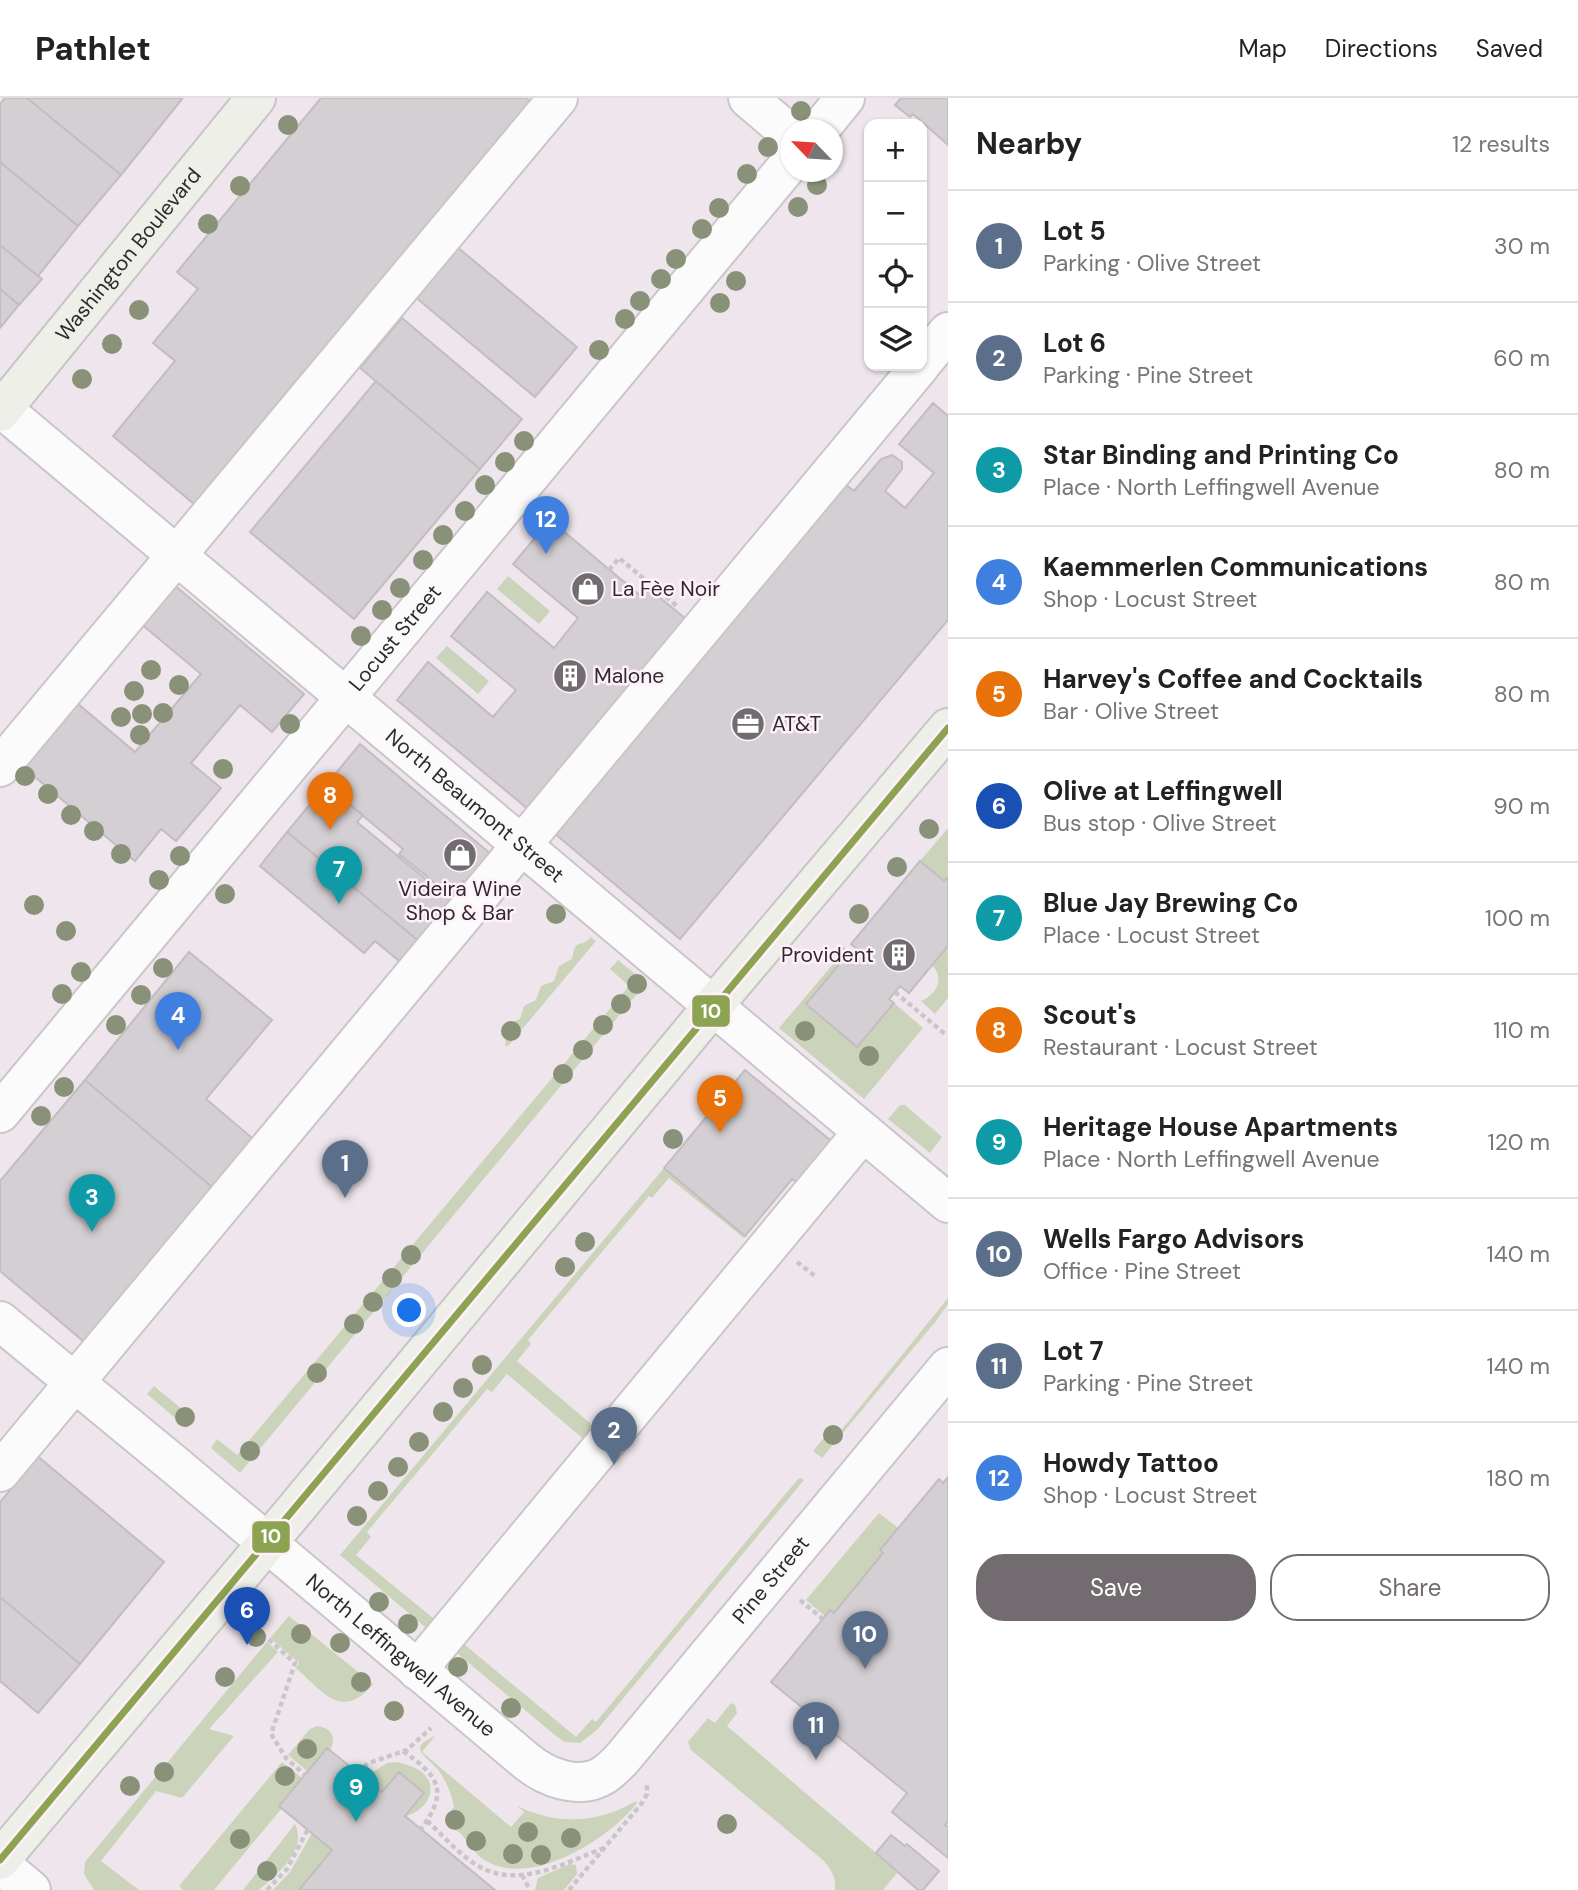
<!DOCTYPE html>
<meta charset="utf-8">
<style>
body{margin:0;font-family:"DM Sans",sans-serif;background:#f2f2f2;color:#222}
.controls{position:absolute;right:21px;top:21px;display:grid;overflow:hidden;border-radius:14px;box-shadow:0 2px 5px #0004}
.controls button{width:63px;height:63px;display:grid;place-items:center;padding:0;border:0;border-bottom:2px solid #e0e0e0;background:#fff;color:#222;font:35px sans-serif}
.compass{position:absolute;left:780px;top:21px;width:63px;height:63px;border-radius:50%;background:#fff;box-shadow:0 2px 5px #0004;rotate:295deg}
.you{position:absolute;left:410px;top:1213px;width:24px;height:24px;margin:-18px;border:5px solid #fff;border-radius:50%;background:#1a73e8;box-shadow:0 0 0 10px #1a73e833}
.badge{display:grid;place-items:center;width:46px;height:46px;border-radius:50%;background:#726c70;color:#fff;font-size:23px;font-weight:700}
.pin{position:absolute;translate:-50% -58px;filter:drop-shadow(0 2px 4px #0008)}
.pin::after{content:'';position:absolute;top:37px;width:24px;height:21px;background:inherit;clip-path:polygon(0 0,100% 0,50% 100%)}
.list{margin:0;padding:0;list-style:none}
h2{display:flex;justify-content:space-between;align-items:center;height:91px;margin:0;padding:0 28px;font-size:30px}
h2 small{font-size:23px;font-weight:400;color:#767676}
.list li{display:grid;grid-template-columns:46px 1fr auto;gap:21px;align-items:center;box-sizing:border-box;height:112px;padding:0 28px;border-top:2px solid #e0e0e0}
.list b{display:block;font-size:26px;white-space:nowrap}
.list p{margin:0;font-size:23px;white-space:nowrap;color:#767676}
.list em{font-size:23px;font-style:normal;color:#767676}
.actions{display:flex;gap:14px;padding:21px 28px}
.actions a{flex:1;padding:16px 0;border:2px solid #726c70;border-radius:28px;text-align:center;font-size:24px;color:#726c70}
.actions .main{background:#726c70;color:#fff}
.icon{flex:none;width:38px;height:38px;fill:none;stroke:currentColor;stroke-width:2;stroke-linecap:round;stroke-linejoin:round}
.map{position:relative;flex:none;width:948px;height:1792px;overflow:hidden}
header{display:flex;align-items:center;gap:42px;box-sizing:border-box;height:98px;padding:0 35px;background:#fff;border-bottom:2px solid #e0e0e0}
header strong{font-size:33px}
nav{display:flex;gap:38px;margin-inline-start:auto;font-size:24px}
main{display:flex}
aside{flex:1;background:#fff}
.map>svg:first-child{display:block}
.green{fill:#cbd4ba}
.building{fill:#d4cfd3;stroke:#c3bdc1;stroke-width:2}
.lines{fill:none;stroke-linecap:round;stroke-linejoin:round}
.minor-casing{stroke:#cbc5c9;stroke-width:42}
.major-casing{stroke:#c7c4c6;stroke-width:42}
.path{stroke:#cac6c8;stroke-width:4.5;stroke-dasharray:5 3.5;stroke-linecap:butt}
.minor{stroke:#fcfbfc;stroke-width:38}
.major{stroke:#eeefe9;stroke-width:38}
.bus-1-casing{stroke:#fff0fa;stroke-width:12}
.bus-1{stroke:#8ca452;stroke-width:7}
.tree{fill:#899178}
.labels{text-anchor:middle;dominant-baseline:central;stroke-width:5;stroke-linejoin:round;paint-order:stroke}
.street-label{font-size:21px;fill:#2f2a2e;stroke:#fff0fa}
.poi-label{font-size:21px;fill:#2f2a2e;stroke:#fff0fa;text-anchor:start}
.line-badge{stroke:#fff0fa;stroke-width:2.5}
.badge-label{font-size:19px;text-anchor:middle;font-weight:bold;fill:#fff}
</style>
<header>
<strong>Pathlet</strong>
<nav><a>Map</a><a>Directions</a><a>Saved</a></nav>
</header>
<main>
<div class="map">
<svg width="948" height="1792" viewBox="0 0 948 1792">
<rect width="100%" height="100%" fill="#eee6ec"/>
<!-- green -->
<path class="green" d="M508 478 550 513 539 526 497 491Z
M447 548 489 583 478 596 436 560Z
M948 730V779L944 783 920 763Z
M591 839 596 843 509 947 505 949 507 927 520 921 524 908 536 902 541 888 554 883 559 868 572 861C576 838 579 852 591 839Z
M948 848V900L935 916 921 903C937 897 945 880 932 867Z
M839 859 843 862 806 907 857 949 894 905 923 930 864 1001 779 930Z
M618 862 646 885 240 1375 211 1350 217 1341 237 1357 629 888 610 871Z
M900 1007H905L942 1039 930 1055 888 1021Z
M664 1070 745 1138 744 1140 669 1080 652 1100 649 1098 528 1242 531 1246 517 1263 598 1332 587 1344 507 1276 492 1294 487 1291 367 1434 371 1439 356 1457 439 1525 431 1534 340 1457Z
M948 1200V1206L936 1223 822 1360 813 1353 832 1330 839 1335Z
M154 1288 194 1321 187 1330 147 1296Z
M801 1380 804 1382 597 1632 580 1645 565 1644 556 1638 451 1550 459 1542 576 1639 592 1621 596 1624 798 1381Z
M879 1415 898 1430 880 1452 883 1455 834 1515 825 1518 806 1502Z
M289 1518 373 1586C342 1624 322 1593 296 1570L299 1565 270 1540Z
M267 1544 278 1554 209 1631 234 1638 182 1700 156 1693 101 1763 139 1792H94L84 1776 85 1764Z
M731 1605 735 1607 737 1615 727 1628 876 1755 897 1775 883 1792H835C836 1779 832 1773 824 1763L691 1652 688 1644 708 1620 715 1625Z
M317 1628C332 1630 337 1639 330 1652L327 1650 307 1673 288 1657 310 1631Z
M435 1638 422 1654 511 1729 524 1714 517 1708C557 1727 597 1726 636 1703L637 1705C609 1741 532 1790 486 1763 474 1756 470 1746 461 1736 456 1731 449 1728 445 1723L454 1709C452 1697 446 1683 439 1673 429 1659 404 1651 435 1638Z
M282 1664 302 1680 280 1707 282 1710 214 1792H183L179 1788Z
M399 1664C407 1667 418 1670 424 1676 440 1693 424 1714 405 1718L424 1695 399 1674 382 1694 364 1680 387 1665Z
M295 1726C308 1753 276 1777 259 1792H243Z
M312 1735 332 1752 299 1792H273L290 1774Z
M570 1766 576 1767 577 1776 564 1792H535L538 1780Z"/>
<!-- building -->
<path class="building" d="M5 0H27L121 77 78 128 0 64V6Z
M27 0H180L182 1 121 77Z
M321 0H526L534 7 310 278 304 273 194 406 113 338 175 263 153 245 198 191 177 174Z
M901 0H948V47L913 16 910 19 895 7Z
M0 64 78 128 38 178 0 147Z
M450 143 577 249 535 299 408 193Z
M0 147 42 181 19 207 0 191Z
M0 191 19 207 0 230Z
M402 220 522 321 480 371 360 270Z
M376 283 480 371 354 521 250 434Z
M933 305 948 318V522L680 841 548 730 840 382 854 393 881 361 892 357 902 364V371L885 393 905 410 934 375 899 346Z
M550 422 641 498 648 490 687 522 529 712 397 602 428 564 493 619 516 592 451 538 487 494 554 550 578 520 513 466Z
M167 481 304 596 272 634 240 607 191 665 221 690 176 743 161 731 135 763 17 664 71 600 135 654 201 576 134 520Z
M360 646 498 762 473 791 463 783 451 798 399 756 403 751 326 687Z
M326 687 363 717 357 724 453 804 420 844 287 734Z
M287 734 420 844 405 868 375 843 364 855 260 768Z
M920 763 944 783 948 779V848L909 895 900 888 889 901 894 905 857 949 806 906 843 862 848 867 860 853 851 846Z
M189 854 272 922 206 1001 258 1045 218 1094 85 982Z
M745 972 836 1047 802 1088 792 1081 745 1138 664 1070Z
M85 982 218 1094 89 1248 0 1173V1083Z
M29 1351 164 1464 80 1566 0 1499V1404L13 1389 3 1381Z
M948 1379V1723L945 1727 948 1729V1760L892 1714 907 1695 771 1584 830 1512 834 1515 883 1455 880 1452 939 1381 943 1385Z
M0 1499 80 1566 38 1615 0 1583Z
M327 1650 382 1694 399 1674 424 1695 405 1718 495 1792H299L332 1752 279 1708Z
M891 1737 905 1748 907 1746 939 1773 923 1792H918L876 1755Z"/>
<g class="lines">
<!-- minor casing -->
<g class="minor-casing">
<g id="minor">
<path d="M748 0 790 36"/>
<path d="M819 32 845 0"/>
<path d="M922 265 948 234"/>
<path id="s1" d="M0 309 948 1105"/>
<path d="M0 669 558 0"/>
<path id="s2" d="M0 1015 790 65"/>
<path id="s3" d="M0 1223 176 1368 525 1662C545 1679 579 1693 604 1677 610 1673 616 1667 621 1662L948 1269"/>
<path d="M0 1374 920 268"/>
<path d="M417 1572 863 1034"/>
<path d="M0 1766 31 1792"/>
</g>
</g>
<!-- major casing -->
<g class="major-casing">
<g id="major">
<path id="s4" d="M0 314 256 0"/>
<path d="M0 1762 289 1419 713 908 948 630"/>
</g>
</g>
<!-- path -->
<path class="path" d="M609 472 619 460 677 508
M841 850 854 860
M895 894 945 936
M797 1164 815 1178
M800 1502 823 1521
M262 1536 295 1565 271 1636 286 1660 305 1677
M403 1653C438 1678 450 1692 421 1731
M357 1674 369 1665 407 1652 431 1630
M427 1723C444 1738 460 1758 480 1769 519 1791 567 1764 604 1750
M522 1777 530 1792
M267 1792 287 1771 308 1731
M569 1792 642 1705 647 1696V1686"/>
<!-- minor -->
<use href="#minor" class="minor"/>
<!-- major -->
<use href="#major" class="major"/>
<!-- bus-1 casing -->
<g class="bus-1-casing">
<path id="bus-1" d="M0 1762 948 630"/>
</g>
<!-- bus-1 -->
<use href="#bus-1" class="bus-1"/>
</g>
<!-- trees -->
<g class="tree">
<circle cx="801" cy="13" r="10"/>
<circle cx="288" cy="27" r="10"/>
<circle cx="768" cy="49" r="10"/>
<circle cx="747" cy="76" r="10"/>
<circle cx="817" cy="87" r="10"/>
<circle cx="240" cy="88" r="10"/>
<circle cx="798" cy="109" r="10"/>
<circle cx="719" cy="110" r="10"/>
<circle cx="208" cy="126" r="10"/>
<circle cx="702" cy="131" r="10"/>
<circle cx="676" cy="161" r="10"/>
<circle cx="661" cy="181" r="10"/>
<circle cx="736" cy="183" r="10"/>
<circle cx="640" cy="203" r="10"/>
<circle cx="720" cy="205" r="10"/>
<circle cx="139" cy="212" r="10"/>
<circle cx="625" cy="221" r="10"/>
<circle cx="112" cy="246" r="10"/>
<circle cx="599" cy="252" r="10"/>
<circle cx="82" cy="281" r="10"/>
<circle cx="524" cy="343" r="10"/>
<circle cx="505" cy="364" r="10"/>
<circle cx="485" cy="387" r="10"/>
<circle cx="465" cy="413" r="10"/>
<circle cx="443" cy="437" r="10"/>
<circle cx="423" cy="462" r="10"/>
<circle cx="400" cy="490" r="10"/>
<circle cx="382" cy="512" r="10"/>
<circle cx="361" cy="538" r="10"/>
<circle cx="151" cy="572" r="10"/>
<circle cx="179" cy="587" r="10"/>
<circle cx="134" cy="593" r="10"/>
<circle cx="163" cy="615" r="10"/>
<circle cx="142" cy="616" r="10"/>
<circle cx="121" cy="619" r="10"/>
<circle cx="290" cy="626" r="10"/>
<circle cx="140" cy="637" r="10"/>
<circle cx="223" cy="671" r="10"/>
<circle cx="25" cy="678" r="10"/>
<circle cx="48" cy="696" r="10"/>
<circle cx="71" cy="717" r="10"/>
<circle cx="929" cy="731" r="10"/>
<circle cx="94" cy="733" r="10"/>
<circle cx="121" cy="756" r="10"/>
<circle cx="180" cy="758" r="10"/>
<circle cx="897" cy="769" r="10"/>
<circle cx="159" cy="782" r="10"/>
<circle cx="225" cy="796" r="10"/>
<circle cx="34" cy="807" r="10"/>
<circle cx="556" cy="816" r="10"/>
<circle cx="859" cy="816" r="10"/>
<circle cx="66" cy="833" r="10"/>
<circle cx="163" cy="870" r="10"/>
<circle cx="81" cy="874" r="10"/>
<circle cx="637" cy="886" r="10"/>
<circle cx="62" cy="896" r="10"/>
<circle cx="141" cy="897" r="10"/>
<circle cx="621" cy="906" r="10"/>
<circle cx="116" cy="927" r="10"/>
<circle cx="603" cy="927" r="10"/>
<circle cx="511" cy="933" r="10"/>
<circle cx="805" cy="933" r="10"/>
<circle cx="583" cy="952" r="10"/>
<circle cx="869" cy="958" r="10"/>
<circle cx="563" cy="976" r="10"/>
<circle cx="64" cy="989" r="10"/>
<circle cx="41" cy="1018" r="10"/>
<circle cx="673" cy="1041" r="10"/>
<circle cx="585" cy="1144" r="10"/>
<circle cx="411" cy="1157" r="10"/>
<circle cx="565" cy="1169" r="10"/>
<circle cx="392" cy="1180" r="10"/>
<circle cx="373" cy="1204" r="10"/>
<circle cx="354" cy="1226" r="10"/>
<circle cx="482" cy="1267" r="10"/>
<circle cx="317" cy="1275" r="10"/>
<circle cx="463" cy="1290" r="10"/>
<circle cx="443" cy="1314" r="10"/>
<circle cx="185" cy="1319" r="10"/>
<circle cx="833" cy="1337" r="10"/>
<circle cx="419" cy="1344" r="10"/>
<circle cx="250" cy="1353" r="10"/>
<circle cx="398" cy="1369" r="10"/>
<circle cx="378" cy="1393" r="10"/>
<circle cx="357" cy="1418" r="10"/>
<circle cx="379" cy="1504" r="10"/>
<circle cx="408" cy="1526" r="10"/>
<circle cx="301" cy="1536" r="10"/>
<circle cx="256" cy="1539" r="10"/>
<circle cx="340" cy="1545" r="10"/>
<circle cx="458" cy="1569" r="10"/>
<circle cx="225" cy="1579" r="10"/>
<circle cx="361" cy="1584" r="10"/>
<circle cx="511" cy="1610" r="10"/>
<circle cx="394" cy="1613" r="10"/>
<circle cx="307" cy="1651" r="10"/>
<circle cx="164" cy="1674" r="10"/>
<circle cx="285" cy="1678" r="10"/>
<circle cx="130" cy="1688" r="10"/>
<circle cx="455" cy="1722" r="10"/>
<circle cx="727" cy="1726" r="10"/>
<circle cx="528" cy="1734" r="10"/>
<circle cx="571" cy="1740" r="10"/>
<circle cx="240" cy="1741" r="10"/>
<circle cx="476" cy="1743" r="10"/>
<circle cx="513" cy="1756" r="10"/>
<circle cx="541" cy="1757" r="10"/>
<circle cx="267" cy="1773" r="10"/>
</g>
<!-- icons -->
<defs>
<g id="shop-disc" transform="scale(1.75)"><circle r="9.5" fill="#726c70" stroke="#fff0fa"/><path d="M-5-2.5h2.3a2.7 3.5 0 0 1 5.4 0H5L5.5 6h-11ZM-1.5-2.5h3a1.5 2.3 0 0 0-3 0Z" fill="#fff"/></g>
<g id="building-disc" transform="scale(1.75)"><circle r="9.5" fill="#726c70" stroke="#fff0fa"/><path d="M-4-6H4V6H1V3H-1V6H-4ZM-2.5-4.3h1.7v1.8h-1.7ZM.8-4.3h1.7v1.8H.8ZM-2.5-1h1.7V.8h-1.7ZM.8-1h1.7V.8H.8Z" fill="#fff"/></g>
<g id="office-disc" transform="scale(1.75)"><circle r="9.5" fill="#726c70" stroke="#fff0fa"/><path d="M-6-3h4V-5.5h4V-3h4V5H-6ZM-1-4.5V-3h2v-1.5ZM-6 0V1H6V0Z" fill="#fff"/></g>
</defs>
<g fill-rule="evenodd">
<use href="#shop-disc" x="588" y="491"/>
<use href="#building-disc" x="570" y="578"/>
<use href="#office-disc" x="748" y="626"/>
<use href="#shop-disc" x="460" y="757"/>
<use href="#building-disc" x="899" y="857"/>
</g>
<g class="labels">
<!-- street labels -->
<g class="street-label">
<text stroke="none"><textPath href="#s4" startOffset="203">Washington Boulevard</textPath></text>
<text stroke="none"><textPath href="#s2" startOffset="618">Locust Street</textPath></text>
<text stroke="none"><textPath href="#s1" startOffset="620">North Beaumont Street</textPath></text>
<text stroke="none"><textPath href="#s3" startOffset="1027">Pine Street</textPath></text>
<text stroke="none"><textPath href="#s3" startOffset="522">North Leffingwell Avenue</textPath></text>
</g>
<!-- poi labels -->
<g class="poi-label">
<text x="612" y="491">La Fèe Noir</text>
<text x="594" y="578">Malone</text>
<text x="772" y="626">AT&amp;T</text>
<text x="460" y="791" text-anchor="middle">Videira Wine<tspan x="460" dy="24">Shop &amp; Bar</tspan></text>
<text x="874" y="857" text-anchor="end">Provident</text>
</g>
</g>
<g class="line-badge">
<rect x="691" y="896" width="40" height="34" rx="7" fill="#8ca452"/>
<rect x="251" y="1422" width="40" height="34" rx="7" fill="#8ca452"/>
</g>
<g class="badge-label">
<text x="711" y="920">10</text>
<text x="271" y="1445">10</text>
</g>
</svg>
<div class="controls">
<button>+</button>
<button>−</button>
<button><svg class="icon" aria-label="locate" viewBox="0 0 24 24"><circle cx="12" cy="12" r="6"/><path d="M12 2v4M12 18v4M2 12h4M18 12h4"/></svg></button>
<button><svg class="icon" aria-label="layers" viewBox="0 0 24 24"><path d="M12 4l9 5-9 5-9-5zM3 14l9 5 9-5"/></svg></button>
</div>
<svg class="compass" viewBox="-18 -18 36 36"><path d="M0-13l5 13h-10z" fill="#e53935"/><path d="M0 13l5-13h-10z" fill="#767676"/></svg>
<div class="you"></div>
<div class="pin badge" style="left:345px;top:1100px;background:#5c6f8a">1</div>
<div class="pin badge" style="left:614px;top:1367px;background:#5c6f8a">2</div>
<div class="pin badge" style="left:92px;top:1134px;background:#0f9aa8">3</div>
<div class="pin badge" style="left:178px;top:952px;background:#3f7fe0">4</div>
<div class="pin badge" style="left:720px;top:1035px;background:#e8710a">5</div>
<div class="pin badge" style="left:247px;top:1547px;background:#1a4fb4">6</div>
<div class="pin badge" style="left:339px;top:806px;background:#0f9aa8">7</div>
<div class="pin badge" style="left:330px;top:732px;background:#e8710a">8</div>
<div class="pin badge" style="left:356px;top:1724px;background:#0f9aa8">9</div>
<div class="pin badge" style="left:865px;top:1571px;background:#5c6f8a">10</div>
<div class="pin badge" style="left:816px;top:1662px;background:#5c6f8a">11</div>
<div class="pin badge" style="left:546px;top:456px;background:#3f7fe0">12</div>
</div>
<aside>
<h2>Nearby<small>12 results</small></h2>
<ul class="list">
<li><span class="badge" style="background:#5c6f8a">1</span><div><b>Lot 5</b><p>Parking · Olive Street</p></div><em>30 m</em></li>
<li><span class="badge" style="background:#5c6f8a">2</span><div><b>Lot 6</b><p>Parking · Pine Street</p></div><em>60 m</em></li>
<li><span class="badge" style="background:#0f9aa8">3</span><div><b>Star Binding and Printing Co</b><p>Place · North Leffingwell Avenue</p></div><em>80 m</em></li>
<li><span class="badge" style="background:#3f7fe0">4</span><div><b>Kaemmerlen Communications</b><p>Shop · Locust Street</p></div><em>80 m</em></li>
<li><span class="badge" style="background:#e8710a">5</span><div><b>Harvey's Coffee and Cocktails</b><p>Bar · Olive Street</p></div><em>80 m</em></li>
<li><span class="badge" style="background:#1a4fb4">6</span><div><b>Olive at Leffingwell</b><p>Bus stop · Olive Street</p></div><em>90 m</em></li>
<li><span class="badge" style="background:#0f9aa8">7</span><div><b>Blue Jay Brewing Co</b><p>Place · Locust Street</p></div><em>100 m</em></li>
<li><span class="badge" style="background:#e8710a">8</span><div><b>Scout's</b><p>Restaurant · Locust Street</p></div><em>110 m</em></li>
<li><span class="badge" style="background:#0f9aa8">9</span><div><b>Heritage House Apartments</b><p>Place · North Leffingwell Avenue</p></div><em>120 m</em></li>
<li><span class="badge" style="background:#5c6f8a">10</span><div><b>Wells Fargo Advisors</b><p>Office · Pine Street</p></div><em>140 m</em></li>
<li><span class="badge" style="background:#5c6f8a">11</span><div><b>Lot 7</b><p>Parking · Pine Street</p></div><em>140 m</em></li>
<li><span class="badge" style="background:#3f7fe0">12</span><div><b>Howdy Tattoo</b><p>Shop · Locust Street</p></div><em>180 m</em></li>
</ul>
<div class="actions"><a class="main">Save</a><a>Share</a></div>
</aside>
</main>
